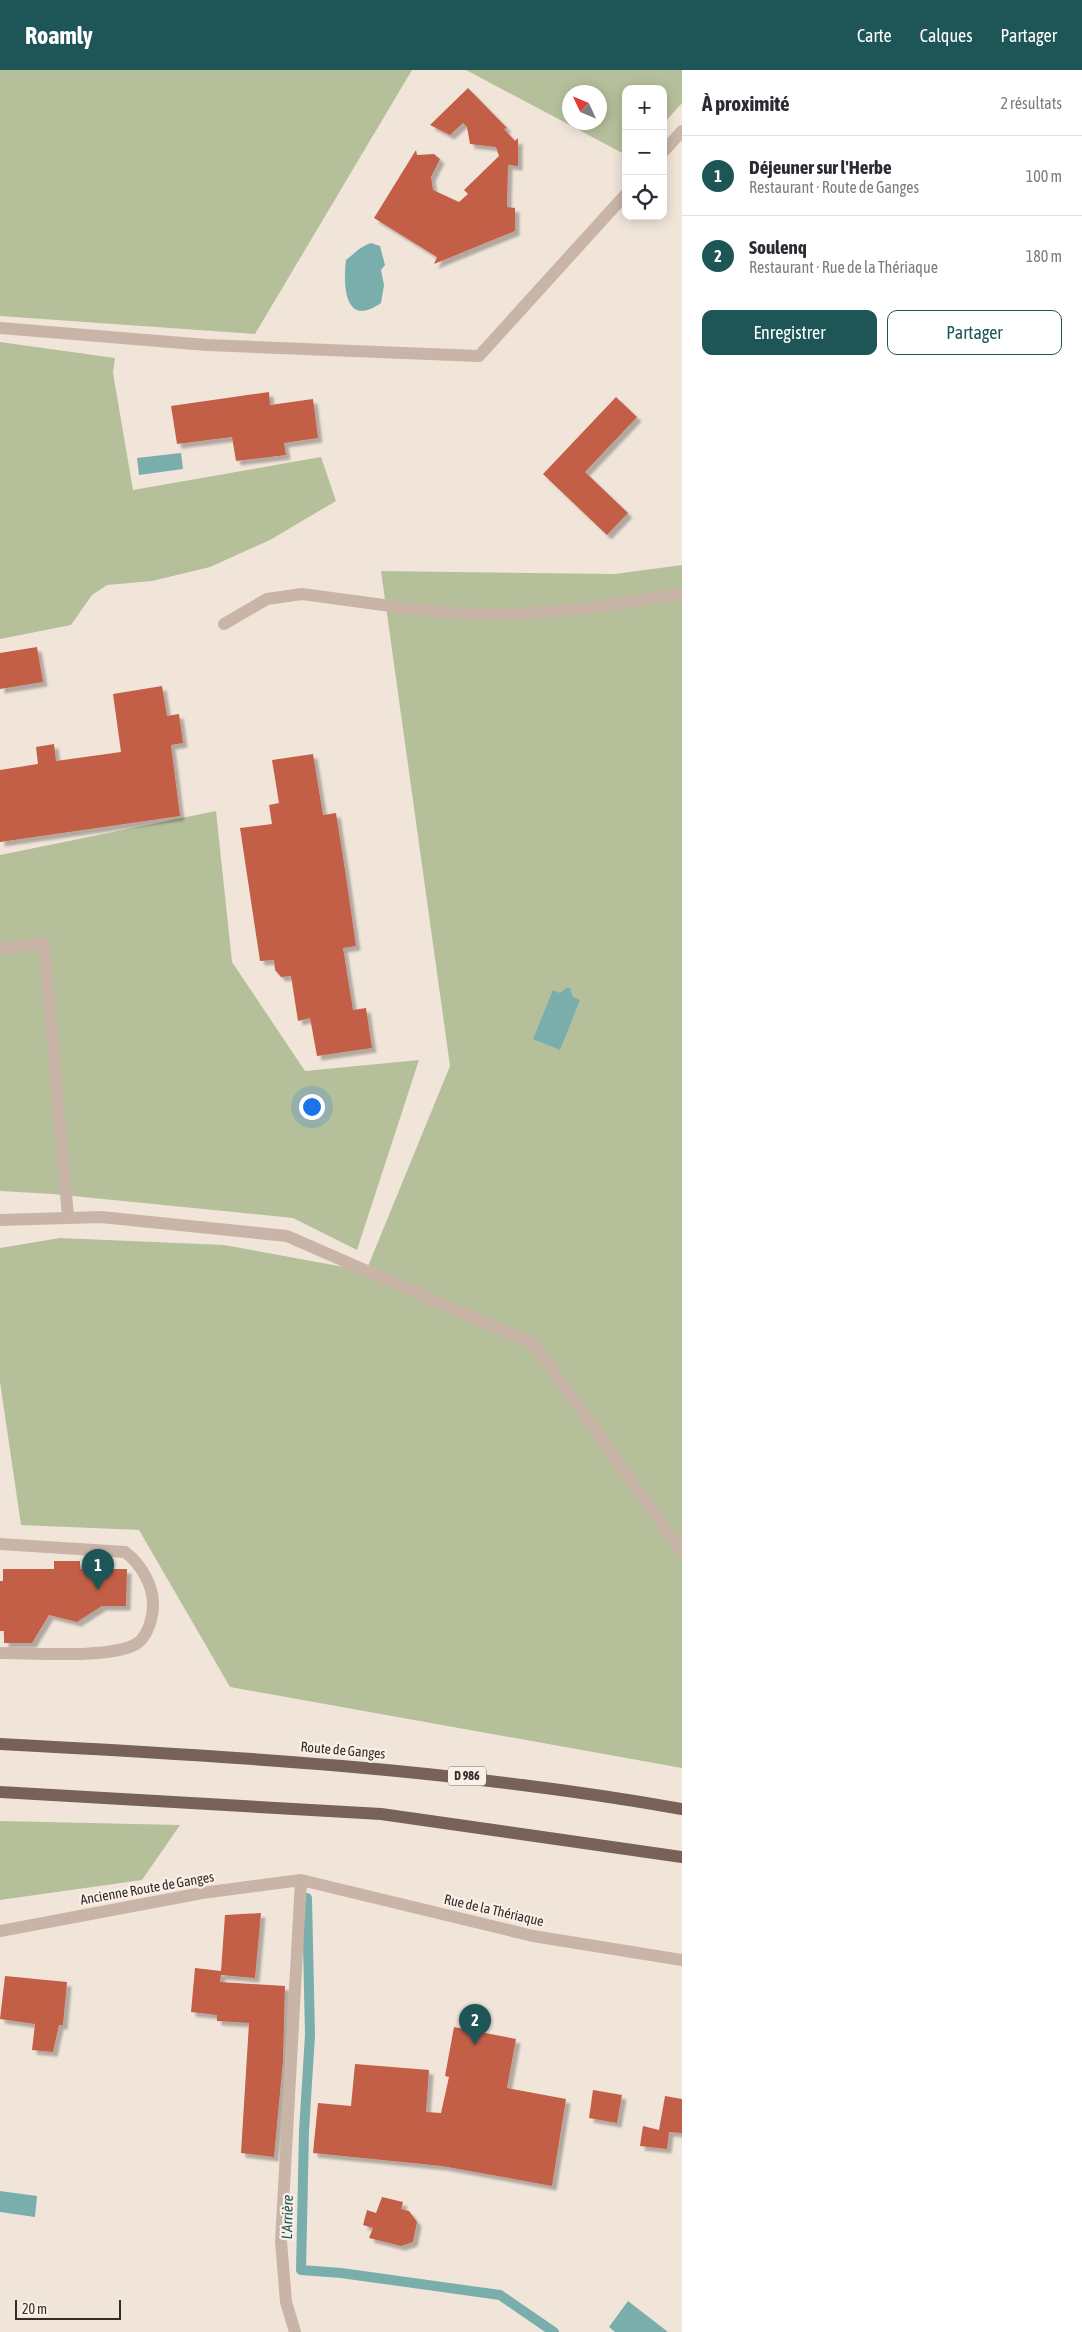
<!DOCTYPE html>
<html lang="fr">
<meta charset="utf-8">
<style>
body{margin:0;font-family:"Asap Condensed",sans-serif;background:#f7f7f7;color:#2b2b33}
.controls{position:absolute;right:15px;top:15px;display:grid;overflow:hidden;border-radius:10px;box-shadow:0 2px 12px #0003}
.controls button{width:45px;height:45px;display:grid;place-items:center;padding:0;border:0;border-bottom:1px solid #e1e1e2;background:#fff;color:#2b2b33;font:25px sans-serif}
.compass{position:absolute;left:562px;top:15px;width:45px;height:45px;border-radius:50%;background:#fff;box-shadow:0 2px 12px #0003;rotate:314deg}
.scale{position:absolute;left:15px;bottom:12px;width:106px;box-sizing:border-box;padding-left:5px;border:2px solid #352b27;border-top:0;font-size:14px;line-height:18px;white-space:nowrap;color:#352b27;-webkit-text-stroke:4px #f9f0e7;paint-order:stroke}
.you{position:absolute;left:311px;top:1036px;width:18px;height:18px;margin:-12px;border:4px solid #fff;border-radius:50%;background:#1a73e8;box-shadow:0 0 0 8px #1a73e833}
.badge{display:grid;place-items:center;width:32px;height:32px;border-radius:50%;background:#1e5556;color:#fff;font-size:16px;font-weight:700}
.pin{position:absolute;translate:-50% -41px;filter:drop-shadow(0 1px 2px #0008)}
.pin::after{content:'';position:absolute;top:26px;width:18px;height:15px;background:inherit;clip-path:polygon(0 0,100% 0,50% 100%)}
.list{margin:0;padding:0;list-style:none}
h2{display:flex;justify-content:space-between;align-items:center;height:65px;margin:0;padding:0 20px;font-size:21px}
h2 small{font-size:16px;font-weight:400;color:#7c7c81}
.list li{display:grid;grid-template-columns:32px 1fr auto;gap:15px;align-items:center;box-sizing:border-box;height:80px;padding:0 20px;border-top:1px solid #e1e1e2}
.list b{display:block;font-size:19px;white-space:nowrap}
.list p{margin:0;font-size:16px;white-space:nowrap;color:#7c7c81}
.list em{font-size:16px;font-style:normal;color:#7c7c81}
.actions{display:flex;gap:10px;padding:15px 20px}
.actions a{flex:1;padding:11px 0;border:1px solid #1e5556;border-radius:10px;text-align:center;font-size:18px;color:#1e5556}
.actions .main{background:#1e5556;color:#fff}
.icon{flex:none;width:28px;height:28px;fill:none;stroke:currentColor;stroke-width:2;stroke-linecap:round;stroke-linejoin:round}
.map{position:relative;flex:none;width:682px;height:2262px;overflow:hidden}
header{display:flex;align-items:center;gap:30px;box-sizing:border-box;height:70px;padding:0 25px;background:#1e5556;color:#fff}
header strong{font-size:24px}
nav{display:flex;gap:28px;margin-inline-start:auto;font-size:18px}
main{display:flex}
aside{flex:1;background:#fff}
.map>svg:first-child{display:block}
.green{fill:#b5c09b;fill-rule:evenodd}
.water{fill:#7aaead}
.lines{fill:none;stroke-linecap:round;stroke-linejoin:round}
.stream{stroke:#7aaead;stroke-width:10}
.building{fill:#c45e46;filter:url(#shadow)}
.minor{stroke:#c9b5a7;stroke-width:12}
.major{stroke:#776158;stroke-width:12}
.labels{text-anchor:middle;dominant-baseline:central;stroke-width:4.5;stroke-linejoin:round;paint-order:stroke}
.shield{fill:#f9f0e7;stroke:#706661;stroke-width:1}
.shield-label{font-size:12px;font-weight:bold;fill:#352b27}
.street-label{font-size:14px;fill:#352b27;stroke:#f9f0e7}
.water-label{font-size:15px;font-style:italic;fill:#1e5556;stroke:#f9f0e7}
</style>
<header>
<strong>Roamly</strong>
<nav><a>Carte</a><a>Calques</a><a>Partager</a></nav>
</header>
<main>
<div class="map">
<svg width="682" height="2262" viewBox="0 0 682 2262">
<defs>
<filter id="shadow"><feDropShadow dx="4.5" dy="4.5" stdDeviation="1" flood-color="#0004"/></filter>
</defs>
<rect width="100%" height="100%" fill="#f1e5da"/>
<!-- green -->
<path class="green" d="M0 0H412L255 264 0 246Z
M466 0H682V33L663 54V19H626V85ZM570 22H600V52H570Z
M0 272 115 288 113 303 133 420 321 387 336 431 270 470 210 497 152 511 107 515 92 525 71 555 0 569Z
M682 495V1698L230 1617 139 1460 21 1455 0 1312V1178L60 1168 224 1175 366 1201 450 996 381 501 615 504Z
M216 741 232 892 305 1001 419 990 357 1180 293 1148 53 1124 0 1121V785Z
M0 1751 180 1755 142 1810 0 1830Z"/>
<!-- water -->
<path class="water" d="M371 173 380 176 385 195 381 200 384 215 381 233C344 259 343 214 346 190 355 183 361 176 371 173Z
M181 383 183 399 139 405 137 388Z
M566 918H570L573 927 580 930 560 980 533 969 553 920 560 923Z
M0 2121 37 2126 35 2147 0 2142Z
M628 2231 668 2262H615L609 2257Z"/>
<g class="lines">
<!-- stream -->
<path class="stream" d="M307 1828 310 1965 304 2061 301 2200 341 2203 500 2225 554 2262"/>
</g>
<!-- building -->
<path class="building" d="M468 18 507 58 504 59 515 71 518 68V96L508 95 507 137 515 138V161L434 194 437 187 374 148 416 80 417 85 434 84 440 89 431 107 433 120 459 132 468 124 464 120 499 86 496 77 470 74 467 57 463 53 450 65 430 55Z
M269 322 270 335 313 329 318 368 284 373 286 385 236 391 232 367 177 374 171 336Z
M616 327 637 347 585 402 628 443 607 465 543 404Z
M37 577 43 612 0 619V583Z
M162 616 167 646 179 644 183 673 171 675 180 746 0 772V700L38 694 36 677 54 674 56 691 121 682 113 624Z
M313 684 323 745 336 743 345 800 356 876 343 878 353 940 366 938 372 978 317 986 310 948 298 951 291 906 281 907 275 900 274 890 260 891 240 758 272 754 269 735 279 733 272 690Z
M54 1491H80V1499H127L126 1536H102L77 1552 49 1545 32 1573H4V1561H0V1511H3V1499H54Z
M261 1843 255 1908 221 1905 220 1912 285 1916 283 1991 274 2087 241 2083 249 1953 217 1951V1945L191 1942 195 1898 221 1901 225 1845Z
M5 1906 67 1912 63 1955H59L53 1982 32 1980 35 1954 0 1949Z
M454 1957 516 1969 507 2018 566 2029 552 2116 442 2096 313 2083 318 2033 351 2036 355 1994 429 2000 426 2042 441 2043 449 2007 445 2006Z
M593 2020 622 2025 617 2053 589 2048Z
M665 2026 682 2029V2063L669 2062 667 2079 640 2076 643 2056 659 2060Z
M382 2127 403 2132 401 2139 409 2141 417 2152 413 2172 401 2176 369 2168 373 2158 363 2155 367 2140 376 2143Z"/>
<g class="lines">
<!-- minor -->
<path class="minor" d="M663 82 682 61
M0 258 207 275 479 286 626 124
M224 554 267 529 302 524 413 539 468 544H517L581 539 682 524
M0 879 44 873 68 1146
M0 1150 101 1147 287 1166 534 1274 682 1482
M0 1474 125 1482C141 1494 153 1515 153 1534 153 1547 148 1567 136 1574 111 1589 32 1583 0 1583
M0 1861 202 1823 301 1810 533 1866 682 1890
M295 2262 286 2232 281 2171 301 1810"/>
<!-- major -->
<path class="major" d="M0 1674C229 1686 456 1699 682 1739
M0 1722 381 1744 682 1787"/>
</g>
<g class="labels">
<!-- shield labels -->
<rect class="shield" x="448" y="1696.5" width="38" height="19" rx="4"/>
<g class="shield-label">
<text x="467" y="1706">D 986</text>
</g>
<!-- street labels -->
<g class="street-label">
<text transform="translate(343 1680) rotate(5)">Route de Ganges</text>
<text transform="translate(147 1818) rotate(-10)">Ancienne Route de Ganges</text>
<text transform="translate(494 1840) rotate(13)">Rue de la Thériaque</text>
</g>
<!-- water labels -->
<g class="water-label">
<text transform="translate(287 2147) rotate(-89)">L'Arrière</text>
</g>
</g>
</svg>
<div class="controls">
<button>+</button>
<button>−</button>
<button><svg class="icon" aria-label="locate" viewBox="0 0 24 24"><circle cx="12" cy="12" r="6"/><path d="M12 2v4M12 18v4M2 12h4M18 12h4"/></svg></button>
</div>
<svg class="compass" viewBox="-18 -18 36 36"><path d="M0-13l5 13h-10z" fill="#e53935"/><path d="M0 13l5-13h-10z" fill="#7c7c81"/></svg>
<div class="scale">20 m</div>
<div class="you"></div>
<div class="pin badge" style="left:98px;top:1520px">1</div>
<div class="pin badge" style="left:475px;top:1975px">2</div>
</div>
<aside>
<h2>À proximité<small>2 résultats</small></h2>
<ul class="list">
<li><span class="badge">1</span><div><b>Déjeuner sur l'Herbe</b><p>Restaurant · Route de Ganges</p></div><em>100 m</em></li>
<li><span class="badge">2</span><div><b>Soulenq</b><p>Restaurant · Rue de la Thériaque</p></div><em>180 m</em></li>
</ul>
<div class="actions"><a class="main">Enregistrer</a><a>Partager</a></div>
</aside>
</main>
